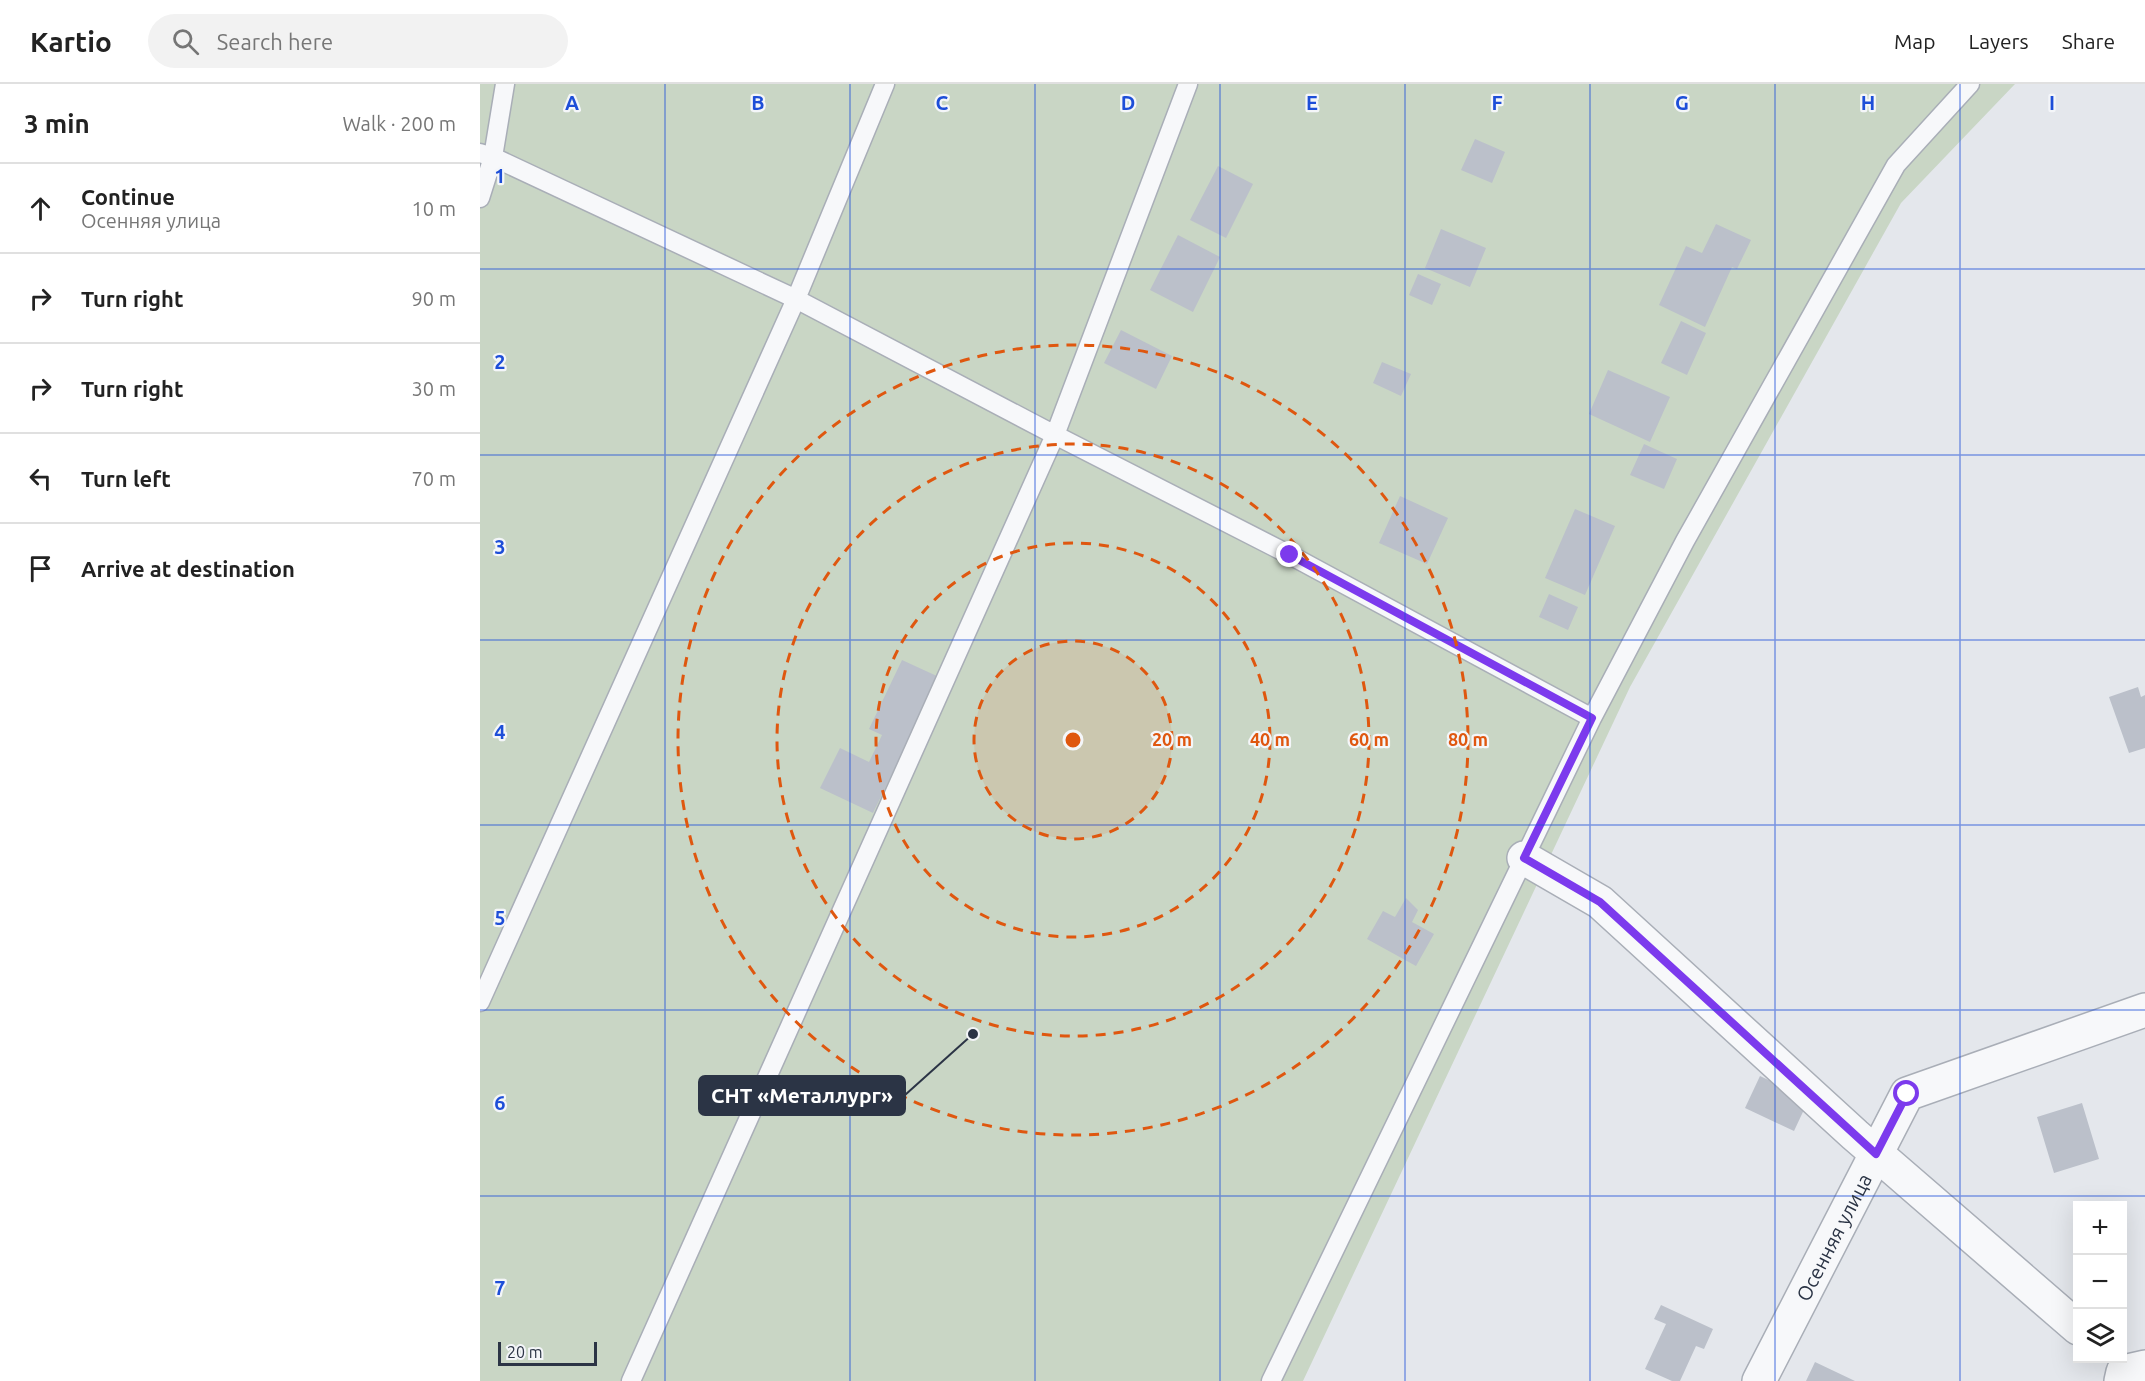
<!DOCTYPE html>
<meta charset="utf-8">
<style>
body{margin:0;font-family:Ubuntu,sans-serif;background:#f2f2f2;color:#222}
.controls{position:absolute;right:18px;bottom:18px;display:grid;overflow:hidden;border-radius:0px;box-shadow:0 6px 24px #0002}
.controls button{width:54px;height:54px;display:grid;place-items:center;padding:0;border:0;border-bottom:2px solid #e0e0e0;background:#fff;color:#222;font:30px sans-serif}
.scale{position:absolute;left:18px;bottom:15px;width:99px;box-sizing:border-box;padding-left:6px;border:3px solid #2b3445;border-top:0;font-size:16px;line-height:21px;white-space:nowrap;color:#2b3445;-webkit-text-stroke:4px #f4f6f9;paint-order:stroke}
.stop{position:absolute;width:18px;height:18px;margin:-14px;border:4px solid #7c3aed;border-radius:50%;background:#fff}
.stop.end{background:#7c3aed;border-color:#fff;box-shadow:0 2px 6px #0008}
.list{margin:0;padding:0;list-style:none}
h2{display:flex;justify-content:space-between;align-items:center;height:78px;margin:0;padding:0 24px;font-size:26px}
h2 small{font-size:20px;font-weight:400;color:#767676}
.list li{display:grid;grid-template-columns:39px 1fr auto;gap:18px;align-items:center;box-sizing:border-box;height:90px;padding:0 24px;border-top:2px solid #e0e0e0}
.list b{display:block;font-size:22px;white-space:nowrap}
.list p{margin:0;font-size:20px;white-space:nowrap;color:#767676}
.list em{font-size:20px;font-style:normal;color:#767676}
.icon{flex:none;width:33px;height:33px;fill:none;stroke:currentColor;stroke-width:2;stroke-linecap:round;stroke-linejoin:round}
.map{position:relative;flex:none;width:1665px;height:1297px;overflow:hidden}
header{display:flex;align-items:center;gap:36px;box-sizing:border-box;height:84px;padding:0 30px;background:#fff;border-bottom:2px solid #e0e0e0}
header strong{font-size:28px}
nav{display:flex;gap:33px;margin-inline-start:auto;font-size:21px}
.search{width:420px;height:54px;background:#f2f2f2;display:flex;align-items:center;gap:15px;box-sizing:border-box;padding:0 21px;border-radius:33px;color:#767676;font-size:22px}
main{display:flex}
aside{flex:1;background:#fff}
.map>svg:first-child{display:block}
.green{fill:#c9d6c5}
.building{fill:#bbc0ca}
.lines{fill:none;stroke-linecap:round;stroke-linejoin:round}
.service-casing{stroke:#a9aeb7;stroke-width:21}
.minor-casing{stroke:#a9aeb7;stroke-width:36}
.service{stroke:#f7f8fa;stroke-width:18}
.minor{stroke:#f7f8fa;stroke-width:33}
.route{stroke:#7c3aed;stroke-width:8}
.grid{fill:none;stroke:#1d4ed8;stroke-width:1.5;stroke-opacity:0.55}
.ring{fill:none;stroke:#df570f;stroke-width:3;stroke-dasharray:10 8}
.labels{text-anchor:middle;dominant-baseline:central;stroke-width:4.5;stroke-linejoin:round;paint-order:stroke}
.street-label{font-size:20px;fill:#2b3445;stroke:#f4f6f9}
.grid-label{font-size:20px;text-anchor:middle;font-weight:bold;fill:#1d4ed8;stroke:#f4f6f9;stroke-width:4.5;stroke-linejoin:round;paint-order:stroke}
.centre{fill:#df570f;stroke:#f4f6f9;stroke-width:3}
.ring-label{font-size:18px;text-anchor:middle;font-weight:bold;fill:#df570f;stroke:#f4f6f9;stroke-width:4.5;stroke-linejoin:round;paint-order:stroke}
.leader{fill:none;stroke:#2b3445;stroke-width:2}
.callout-dot{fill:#2b3445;stroke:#f4f6f9;stroke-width:2}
.callout{fill:#2b3445;stroke:#2b3445;stroke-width:2}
.callout-label{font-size:21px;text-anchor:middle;font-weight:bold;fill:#fff}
</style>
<header>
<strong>Kartio</strong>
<div class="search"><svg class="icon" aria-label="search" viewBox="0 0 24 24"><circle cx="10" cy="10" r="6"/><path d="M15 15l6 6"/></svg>Search here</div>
<nav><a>Map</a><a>Layers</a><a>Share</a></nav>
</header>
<main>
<aside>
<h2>3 min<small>Walk · 200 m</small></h2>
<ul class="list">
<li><svg class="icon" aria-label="ahead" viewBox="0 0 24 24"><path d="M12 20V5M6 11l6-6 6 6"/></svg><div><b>Continue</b><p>Осенняя улица</p></div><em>10 m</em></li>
<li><svg class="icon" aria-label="right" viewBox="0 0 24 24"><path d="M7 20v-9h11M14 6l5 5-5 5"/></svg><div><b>Turn right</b></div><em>90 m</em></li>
<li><svg class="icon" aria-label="right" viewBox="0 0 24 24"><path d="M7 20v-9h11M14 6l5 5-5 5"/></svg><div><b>Turn right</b></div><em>30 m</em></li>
<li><svg class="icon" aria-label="left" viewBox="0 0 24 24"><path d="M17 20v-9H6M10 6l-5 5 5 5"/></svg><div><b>Turn left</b></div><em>70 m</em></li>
<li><svg class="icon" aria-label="arrive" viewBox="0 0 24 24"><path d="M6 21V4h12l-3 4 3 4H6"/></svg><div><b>Arrive at destination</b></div></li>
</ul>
</aside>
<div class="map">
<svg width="1665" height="1297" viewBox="0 0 1665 1297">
<rect width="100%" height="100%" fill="#e4e7ec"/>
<!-- green -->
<path class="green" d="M0 0H1535L1421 119 1150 603 823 1297H0Z"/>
<!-- building -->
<path class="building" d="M995 55 1025 68 1012 99 981 86Z
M738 82 773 100 746 154 710 136Z
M1236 140 1271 156 1257 185 1252 183 1225 243 1179 221 1206 162 1222 169Z
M961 145 1006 164 990 203 945 184Z
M698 151 740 173 713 228 670 206Z
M938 190 961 200 952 221 929 211Z
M1201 237 1226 249 1207 291 1181 279Z
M641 246 692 272 676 305 624 279Z
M902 278 931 290 921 312 893 299Z
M1128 286 1190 313 1170 358 1109 330Z
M1164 360 1197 375 1184 405 1150 391Z
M920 412 968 434 947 480 899 459Z
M1095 425 1135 442 1105 511 1065 494Z
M1069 510 1098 523 1088 546 1059 533Z
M422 576 459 593 393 729 340 704 360 664 389 678 402 651 389 645Z
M1658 603 1661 613 1665 611V664L1649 669 1629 613Z
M926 814 938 826 932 838 954 850 936 882 887 855 903 827 915 833Z
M1280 992 1329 1015 1314 1047 1265 1024Z
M1602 1019 1619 1075 1574 1089 1557 1033Z
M1181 1221 1233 1245 1224 1265 1216 1262 1200 1297H1192L1165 1285 1186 1240 1174 1235Z
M1335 1278 1375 1297H1326Z"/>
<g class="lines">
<!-- service casing -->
<g class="service-casing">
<path id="service" d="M0 69 13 73 316 215 575 351 810 471 1112 634
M0 114 13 73 25 0
M0 918 316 215 405 0
M151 1297 575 351 708 0
M791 1297 1112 634 1205 457 1416 81 1490 0"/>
</g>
<!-- minor casing -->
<g class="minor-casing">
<g id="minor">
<path d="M1044 774 1120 818 1375 1051 1598 1244"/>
<path id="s1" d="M1279 1297 1427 1010 1665 926"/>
<path d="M1641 1297 1643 1288 1665 1283"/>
</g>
</g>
<!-- service -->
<use href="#service" class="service"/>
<!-- minor -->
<use href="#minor" class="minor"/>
</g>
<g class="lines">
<!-- route -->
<path class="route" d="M810 471 1112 634 1044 774 1120 818 1396 1070 1427 1010"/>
</g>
<!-- grid -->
<path class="grid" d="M185 0V1297M370 0V1297M555 0V1297M740 0V1297M925 0V1297M1110 0V1297M1295 0V1297M1480 0V1297M0 185H1665M0 371H1665M0 556H1665M0 741H1665M0 926H1665M0 1112H1665"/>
<!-- distance rings -->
<circle cx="593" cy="656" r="99" fill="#df570f" fill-opacity=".12"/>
<g class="ring">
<circle cx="593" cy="656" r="99"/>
<circle cx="593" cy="656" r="197"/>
<circle cx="593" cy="656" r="296"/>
<circle cx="593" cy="656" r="395"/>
</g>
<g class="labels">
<!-- street labels -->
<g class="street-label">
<text stroke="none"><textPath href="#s1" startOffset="162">Осенняя улица</textPath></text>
</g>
</g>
<g class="grid-label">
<text x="92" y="26">A</text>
<text x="278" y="26">B</text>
<text x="462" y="26">C</text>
<text x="648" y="26">D</text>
<text x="832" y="26">E</text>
<text x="1017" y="26">F</text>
<text x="1202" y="26">G</text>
<text x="1388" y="26">H</text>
<text x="1572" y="26">I</text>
<text x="20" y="99">1</text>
<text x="20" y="285">2</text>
<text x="20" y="470">3</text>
<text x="20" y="655">4</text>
<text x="20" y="841">5</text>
<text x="20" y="1026">6</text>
<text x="20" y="1211">7</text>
</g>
<circle cx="593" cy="656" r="9" class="centre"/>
<g class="ring-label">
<text x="692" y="662">20 m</text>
<text x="790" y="662">40 m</text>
<text x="889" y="662">60 m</text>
<text x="988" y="662">80 m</text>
</g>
<!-- callouts -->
<path class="leader" d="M493 950L425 1011"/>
<circle class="callout-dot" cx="493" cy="950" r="6"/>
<rect class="callout" x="219" y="992" width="206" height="39" rx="6"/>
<g class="callout-label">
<text x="322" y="1019">СНТ «Металлург»</text>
</g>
</svg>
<div class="controls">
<button>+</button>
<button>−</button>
<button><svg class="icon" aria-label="layers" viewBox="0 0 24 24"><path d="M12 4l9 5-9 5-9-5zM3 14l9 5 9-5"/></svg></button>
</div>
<div class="scale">20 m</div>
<div class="stop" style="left:1427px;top:1010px"></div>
<div class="stop end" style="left:810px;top:471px"></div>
</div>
</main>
